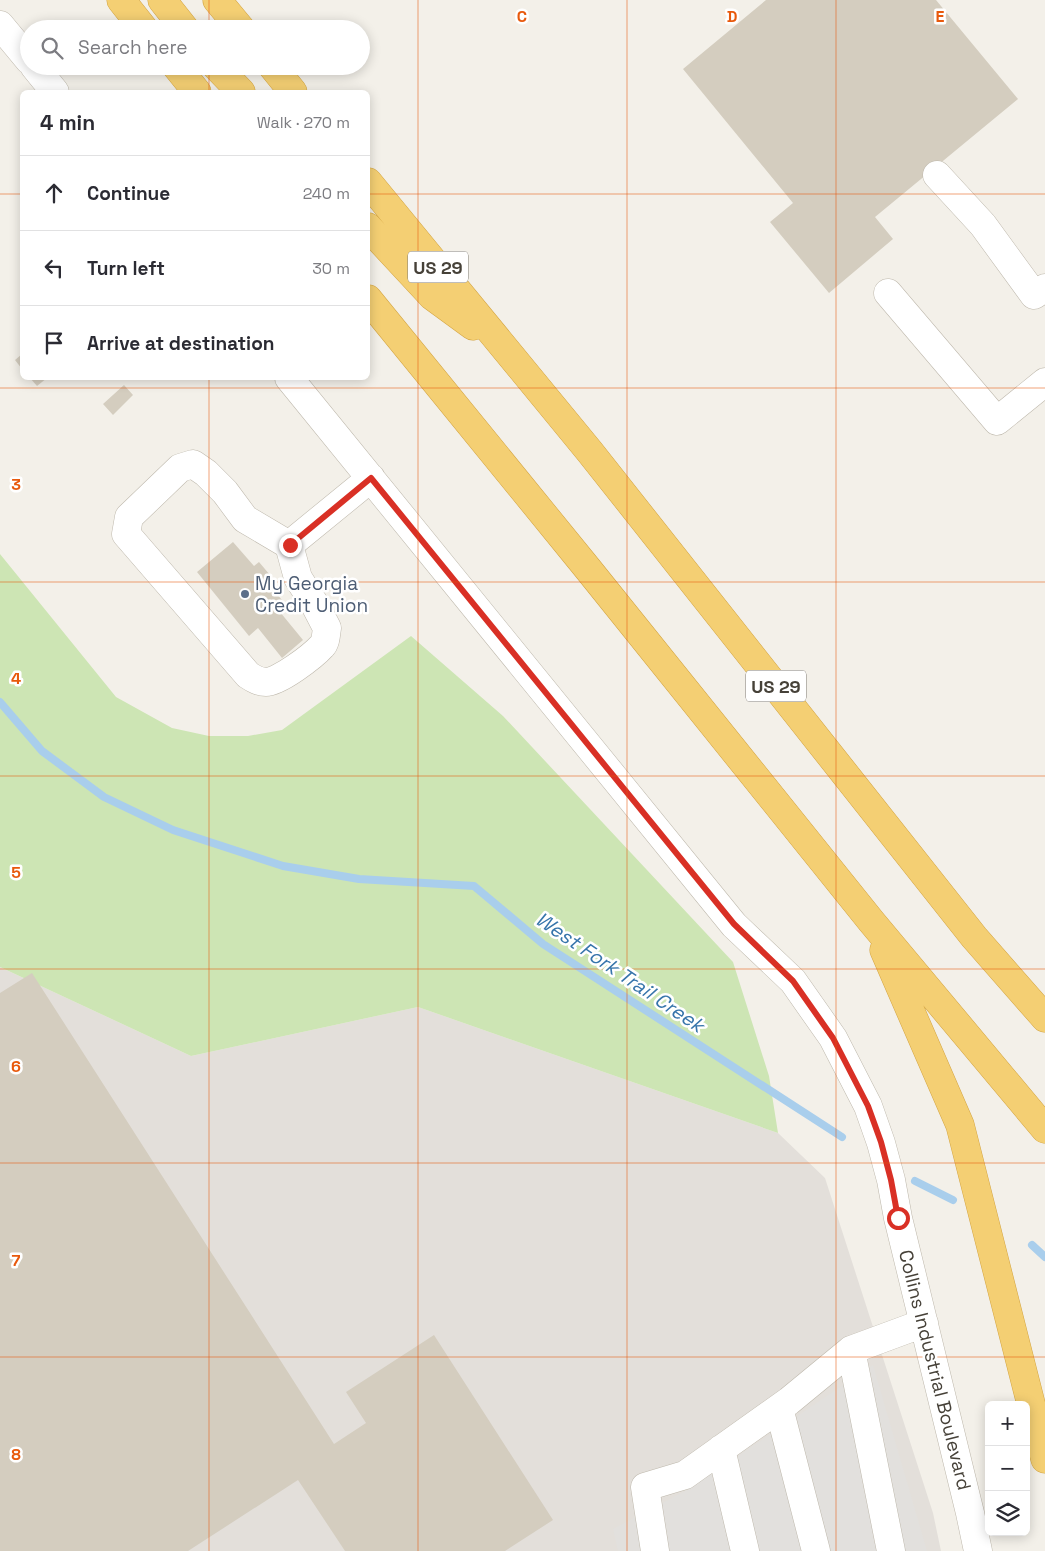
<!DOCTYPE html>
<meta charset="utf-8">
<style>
body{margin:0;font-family:"Space Grotesk",sans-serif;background:#f7f7f7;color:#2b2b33}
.controls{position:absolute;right:15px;bottom:15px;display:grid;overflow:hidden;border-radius:8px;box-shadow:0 2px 12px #0003}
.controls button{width:45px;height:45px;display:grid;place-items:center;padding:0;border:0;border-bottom:1px solid #e1e1e2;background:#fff;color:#2b2b33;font:25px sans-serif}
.stop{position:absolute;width:15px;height:15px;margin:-11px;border:4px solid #d93025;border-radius:50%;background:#fff}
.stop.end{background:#d93025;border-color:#fff;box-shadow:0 1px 5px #0008}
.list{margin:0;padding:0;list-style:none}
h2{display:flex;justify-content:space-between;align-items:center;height:65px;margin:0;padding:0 20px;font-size:21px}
h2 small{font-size:16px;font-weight:400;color:#7c7c81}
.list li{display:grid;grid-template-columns:32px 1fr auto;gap:15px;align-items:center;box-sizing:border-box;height:75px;padding:0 20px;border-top:1px solid #e1e1e2}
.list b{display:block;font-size:19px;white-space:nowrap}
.list em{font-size:16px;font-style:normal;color:#7c7c81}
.icon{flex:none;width:28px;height:28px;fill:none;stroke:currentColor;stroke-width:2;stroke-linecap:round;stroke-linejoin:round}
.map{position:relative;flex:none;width:1045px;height:1551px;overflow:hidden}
.search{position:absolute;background:#fff;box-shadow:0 2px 12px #0003;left:20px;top:20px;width:350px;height:55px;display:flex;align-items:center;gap:12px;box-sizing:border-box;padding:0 18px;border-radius:28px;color:#7c7c81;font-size:19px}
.panel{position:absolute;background:#fff;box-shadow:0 2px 12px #0003;left:20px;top:90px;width:350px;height:290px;border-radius:8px}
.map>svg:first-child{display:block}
.industrial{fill:#e3dfda}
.green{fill:#cde5b4}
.parking{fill:#e2e0dd}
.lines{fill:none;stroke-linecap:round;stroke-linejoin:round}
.stream{stroke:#a9ceec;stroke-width:8}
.building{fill:#d4cdbf}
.minor-casing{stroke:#beb8ac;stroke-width:29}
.highway-casing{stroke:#d3a443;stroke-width:29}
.minor{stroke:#fff;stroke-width:28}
.highway{stroke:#f4cf73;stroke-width:28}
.route{stroke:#d93025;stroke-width:6}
.grid{fill:none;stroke:#e8590c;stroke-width:1;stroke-opacity:0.55}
.service-dot{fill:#5c6f8a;stroke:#fff;stroke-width:2}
.labels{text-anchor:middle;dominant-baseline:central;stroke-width:5;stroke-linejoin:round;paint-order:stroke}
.shield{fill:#fff;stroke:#7e7a74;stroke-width:1}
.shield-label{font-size:18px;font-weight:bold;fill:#464138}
.service-label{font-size:19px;fill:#4e5e75;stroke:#fff;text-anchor:start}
.street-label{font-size:19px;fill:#464138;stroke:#fff}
.water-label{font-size:20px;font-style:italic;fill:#3775ab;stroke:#fff}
.grid-label{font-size:16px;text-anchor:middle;font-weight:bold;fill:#e8590c;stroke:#fff;stroke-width:5;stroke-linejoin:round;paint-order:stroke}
</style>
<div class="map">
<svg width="1045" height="1551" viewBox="0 0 1045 1551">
<rect width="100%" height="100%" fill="#f3f0e9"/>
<!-- industrial -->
<path class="industrial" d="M0 967 191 1056 418 1007 778 1133 825 1178 933 1513 941 1551H0Z"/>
<!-- green -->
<path class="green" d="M0 554 116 697 172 728 209 736H248L282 730 411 636 503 716 733 962 769 1076 778 1133 418 1007 191 1056 0 967Z"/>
<!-- parking -->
<path class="parking" d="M873 1365 927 1551H618L613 1529 689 1489Z"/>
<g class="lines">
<!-- stream -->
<path class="stream" d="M0 702 42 751 104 797 173 830 283 866 359 879 474 886 543 944 842 1137
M915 1181 953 1200
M1032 1245 1045 1257"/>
</g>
<!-- building -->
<path class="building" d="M766 0H936L1018 99 875 217 893 239 829 293 770 222 793 203 683 69Z
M22 354V369L15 360Z
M30 378H47L37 386Z
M124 385 133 395 113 415 103 404Z
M233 542 254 566 259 562 270 575 266 581 287 606 280 612 303 640 282 658 258 628 249 636 197 572Z
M32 973 334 1444 366 1423 346 1392 434 1335 553 1520 505 1551H345L298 1480 188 1551H0V993Z"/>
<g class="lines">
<!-- minor casing -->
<g class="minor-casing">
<path id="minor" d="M0 25 29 60
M34 66 55 92
M937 175 983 225 1034 295 1045 288
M888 293 997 421 1045 382
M289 378 734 925 793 981 833 1038 868 1106 881 1143 891 1180 898 1218 970 1513 978 1551
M193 464 206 473 225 492 245 519 289 545 298 578 314 603 327 628C326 634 326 642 322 646 313 656 279 682 266 682 259 682 254 679 248 675L126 534 129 517 180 468Z
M289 545 371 478
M779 1408 816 1551
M721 1449 745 1551
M655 1551 645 1487 685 1475 789 1401 851 1350
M891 1551 851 1350 924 1323"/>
</g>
<!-- highway casing -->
<g class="highway-casing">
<path id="highway" d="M121 0 144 29
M162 0 185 29
M217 0 241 29
M176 66 197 92
M216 66 241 92
M272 66 293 92
M368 182 590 452 974 937 1045 1018
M368 227 432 296 473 326
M368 299 588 569 871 921 1045 1129
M884 950 960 1125 1045 1459"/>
</g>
<!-- minor -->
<use href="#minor" class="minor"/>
<!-- highway -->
<use href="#highway" class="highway"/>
</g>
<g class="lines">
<!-- route -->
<path class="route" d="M290 545 371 478 734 924 793 981 833 1038 868 1106 881 1142 891 1180 898 1218"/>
</g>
<!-- grid -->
<path class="grid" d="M209 0V29M418 0V1551M627 0V1551M836 0V1551M209 66V92M0 194H22M368 194H1045M209 378V1551M0 388H1045M0 582H1045M0 776H1045M0 969H1045M0 1163H1045M0 1357H1045"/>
<!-- markers -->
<circle class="service-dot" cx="245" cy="594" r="5"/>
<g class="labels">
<!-- shield labels -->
<g class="shield">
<rect x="408" y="251.5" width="60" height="31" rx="4"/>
<rect x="746" y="670.5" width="60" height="31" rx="4"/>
</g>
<g class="shield-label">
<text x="438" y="267">US 29</text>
<text x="776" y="686">US 29</text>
</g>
<!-- service labels -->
<g class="service-label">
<text x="255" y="583">My Georgia<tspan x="255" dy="22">Credit Union</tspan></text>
</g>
<!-- street labels -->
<g class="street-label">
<text transform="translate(935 1370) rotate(76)">Collins Industrial Boulevard</text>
</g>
<!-- water labels -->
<g class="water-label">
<text transform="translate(620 972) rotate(34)">West Fork Trail Creek</text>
</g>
</g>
<g class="grid-label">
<text x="522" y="22">C</text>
<text x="732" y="22">D</text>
<text x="940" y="22">E</text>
<text x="16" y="490">3</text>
<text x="16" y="684">4</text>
<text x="16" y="878">5</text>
<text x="16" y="1072">6</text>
<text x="16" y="1266">7</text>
<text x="16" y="1460">8</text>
</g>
</svg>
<div class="controls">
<button>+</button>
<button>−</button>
<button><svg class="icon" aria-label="layers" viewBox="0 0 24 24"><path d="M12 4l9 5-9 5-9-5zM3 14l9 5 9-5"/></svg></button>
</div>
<div class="stop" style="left:898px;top:1218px"></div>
<div class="stop end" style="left:290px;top:545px"></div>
<div class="search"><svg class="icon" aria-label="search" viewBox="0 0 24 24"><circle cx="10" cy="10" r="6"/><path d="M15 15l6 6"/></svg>Search here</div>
<section class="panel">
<h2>4 min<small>Walk · 270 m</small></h2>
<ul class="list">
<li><svg class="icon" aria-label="ahead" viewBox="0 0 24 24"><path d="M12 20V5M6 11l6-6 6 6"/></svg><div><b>Continue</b></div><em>240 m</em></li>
<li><svg class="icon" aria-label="left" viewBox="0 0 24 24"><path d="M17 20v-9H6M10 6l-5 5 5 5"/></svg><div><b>Turn left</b></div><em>30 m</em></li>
<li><svg class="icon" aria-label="arrive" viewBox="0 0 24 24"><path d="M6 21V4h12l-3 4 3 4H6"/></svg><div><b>Arrive at destination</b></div></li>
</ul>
</section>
</div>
